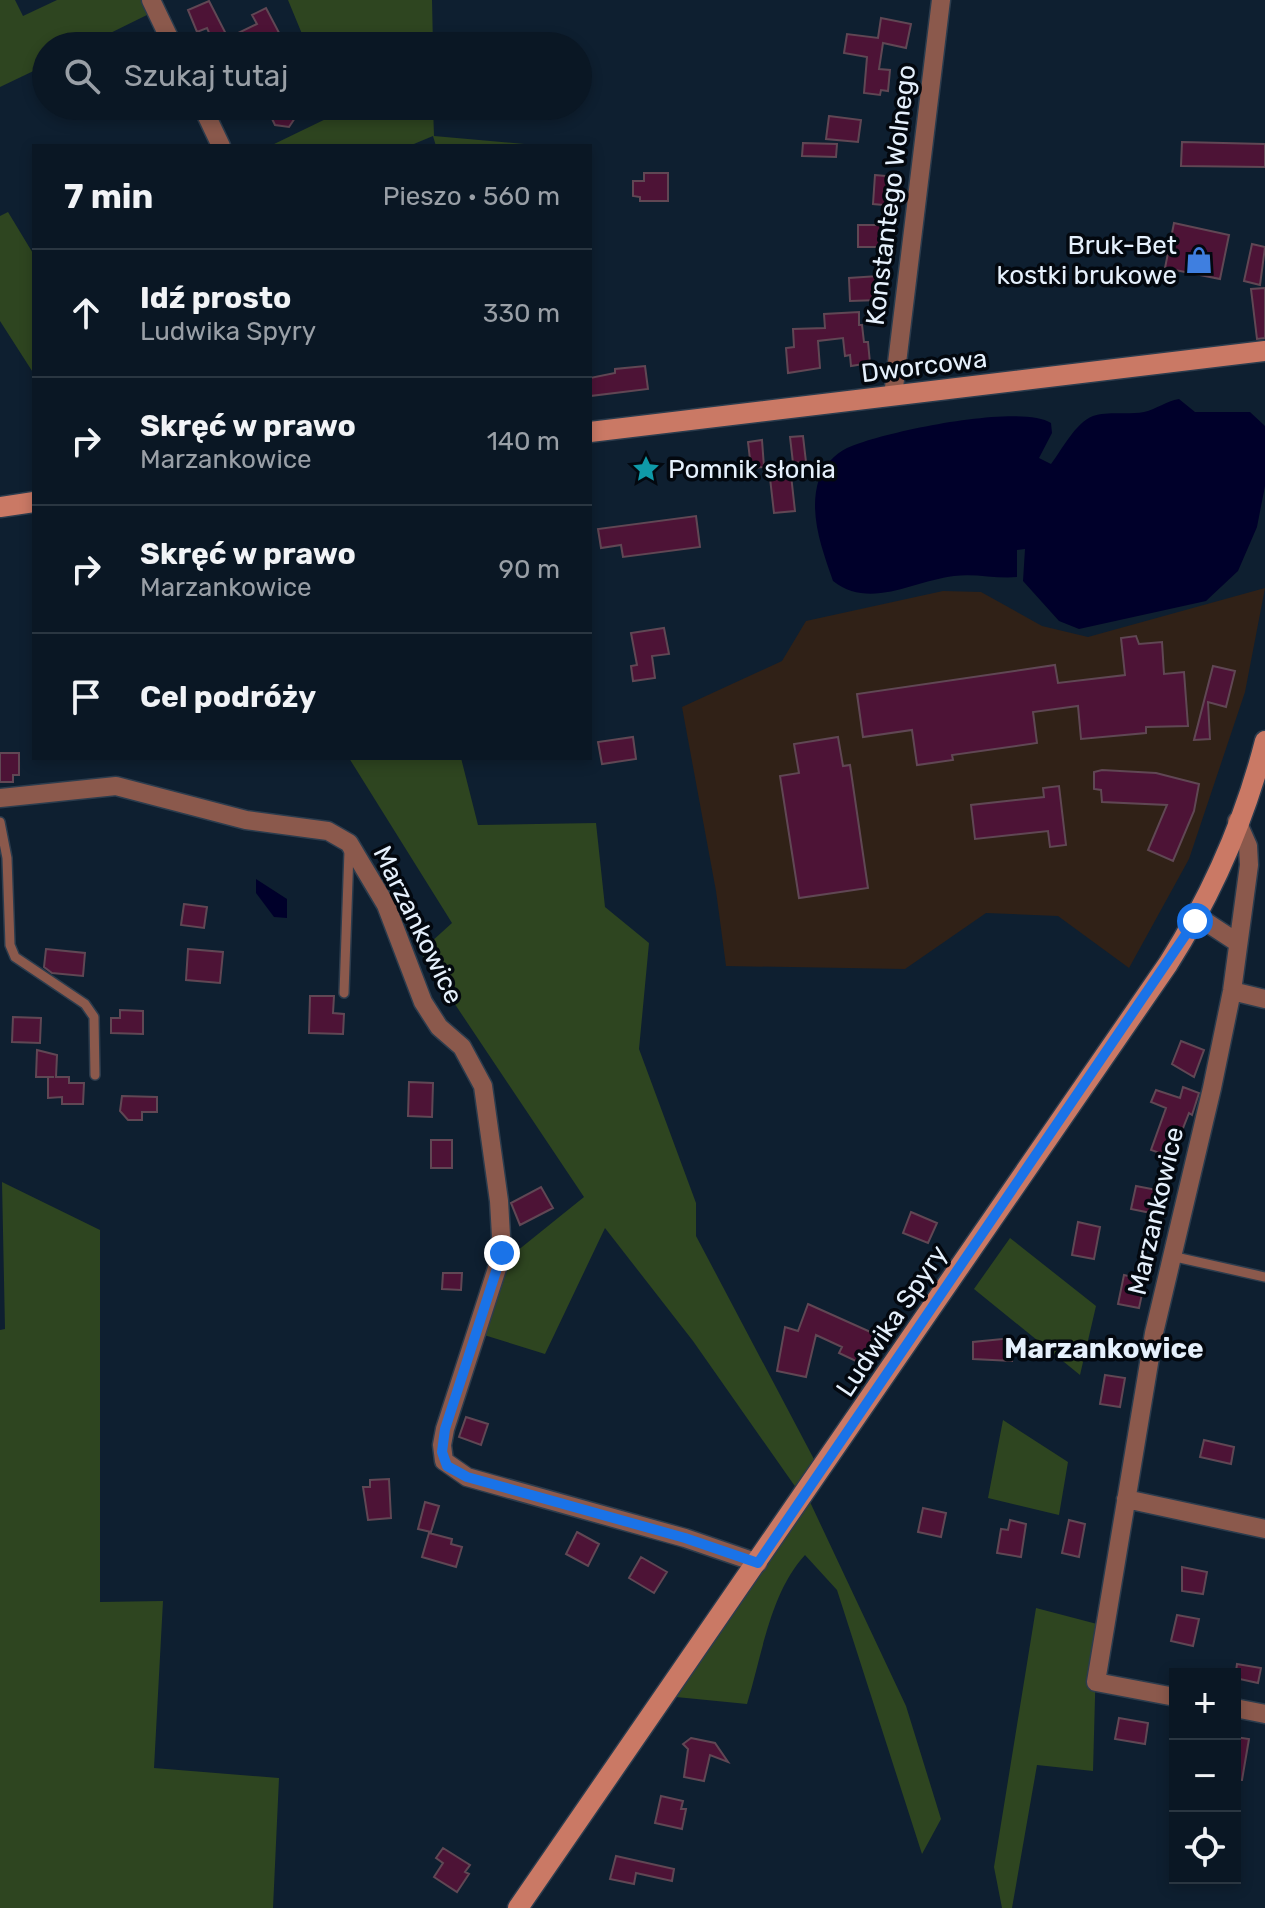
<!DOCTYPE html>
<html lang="pl">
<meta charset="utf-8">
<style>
body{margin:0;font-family:Rubik,sans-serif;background:#13202c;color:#f1f3f6}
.controls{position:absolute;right:24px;bottom:24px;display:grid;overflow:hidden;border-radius:0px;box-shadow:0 4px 12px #0003}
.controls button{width:72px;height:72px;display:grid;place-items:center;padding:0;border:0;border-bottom:2px solid #2a3641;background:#0a1724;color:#f1f3f6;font:40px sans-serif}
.stop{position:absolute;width:24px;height:24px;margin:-18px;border:6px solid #1a73e8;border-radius:50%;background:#fff}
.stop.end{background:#1a73e8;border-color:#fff;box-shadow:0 2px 8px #0008}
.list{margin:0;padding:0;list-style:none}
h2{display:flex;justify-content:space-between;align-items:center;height:104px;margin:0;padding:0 32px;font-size:34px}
h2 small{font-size:26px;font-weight:400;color:#999fa6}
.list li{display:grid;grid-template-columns:52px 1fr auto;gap:24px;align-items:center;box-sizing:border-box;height:128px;padding:0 32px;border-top:2px solid #2a3641}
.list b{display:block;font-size:30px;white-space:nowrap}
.list p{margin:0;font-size:26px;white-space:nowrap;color:#999fa6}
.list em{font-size:26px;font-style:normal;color:#999fa6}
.icon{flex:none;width:44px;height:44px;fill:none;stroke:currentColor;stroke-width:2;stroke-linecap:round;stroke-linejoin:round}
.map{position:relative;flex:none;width:1265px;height:1908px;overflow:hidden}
.search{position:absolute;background:#0a1724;box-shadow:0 4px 12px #0003;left:32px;top:32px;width:560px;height:88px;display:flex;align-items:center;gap:20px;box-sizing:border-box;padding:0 28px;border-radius:44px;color:#999fa6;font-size:30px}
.panel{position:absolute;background:#0a1724;box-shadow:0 4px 12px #0003;left:32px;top:144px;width:560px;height:616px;border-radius:0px}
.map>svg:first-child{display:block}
.industrial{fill:#302117}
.green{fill:#2e4520}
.water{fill:#00002a}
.building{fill:#4d1336;stroke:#604754;stroke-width:2}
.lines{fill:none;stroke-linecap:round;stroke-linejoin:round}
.lane-casing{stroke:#2c3c4d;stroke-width:12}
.street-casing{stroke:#2c3c4d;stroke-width:21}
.secondary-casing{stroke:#2c3c4d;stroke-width:23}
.lane{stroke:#8b594c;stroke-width:9}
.street{stroke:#8b594c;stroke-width:18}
.secondary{stroke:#ca7965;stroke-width:20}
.route{stroke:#1a73e8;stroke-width:10}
.labels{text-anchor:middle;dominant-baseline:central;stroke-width:7;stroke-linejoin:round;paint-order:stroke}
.street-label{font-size:26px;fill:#e5f0fc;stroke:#03080f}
.poi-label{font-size:26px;fill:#e5f0fc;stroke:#03080f;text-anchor:end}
.neighbourhood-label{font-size:28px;font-weight:bold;fill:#e5f0fc;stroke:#03080f}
</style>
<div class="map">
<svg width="1265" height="1908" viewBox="0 0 1265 1908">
<rect width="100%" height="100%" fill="#0e1f30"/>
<!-- industrial -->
<path class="industrial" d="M1265 588 1245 692 1189 859 1129 968 1058 916 986 913 905 969 726 966 716 891 682 707 782 661 806 621 943 591 981 592 1042 626 1088 637Z"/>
<!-- green -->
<path class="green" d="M0 0H15L23 16 57 0H145L151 13 84 46H46V65L0 87Z
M288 0H432L433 46H307Z
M331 106H433L434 136 546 146H436L433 136 409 146H270L334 115Z
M8 212 34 255V374L0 321V216Z
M349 758H461L478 825 596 823 605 907 649 943 639 1049 696 1203V1236L816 1463 799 1492 693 1341 605 1228 545 1354 484 1335 507 1259 584 1197 420 952 452 923Z
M2 1182 100 1230V1602L163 1601 154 1768 279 1778 273 1908H0V1330L5 1329Z
M1010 1238 1096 1306 1080 1375 974 1289Z
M1003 1420 1068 1462 1059 1515 988 1498Z
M810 1502 906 1706 941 1819 922 1854 837 1590 805 1555C770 1593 762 1655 747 1704L676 1697Z
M1036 1608 1097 1624 1093 1771 1037 1765 1012 1908H1002L994 1867Z"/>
<!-- water -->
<path class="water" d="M1179 399 1195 412H1250L1265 426V486L1257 527 1238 571 1206 601 1079 629 1059 621 1023 581 1025 549 1017 550V577C996 579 975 573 954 576 913 581 870 610 833 581 822 549 808 513 819 479 823 466 835 454 847 448 882 432 1020 403 1051 423L1052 433 1039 458 1051 464C1062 450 1075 423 1093 416 1107 411 1128 415 1144 412 1157 409 1166 401 1179 399Z
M256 879 287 899V918L274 917 256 893Z"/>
<!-- building -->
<path class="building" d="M209 1 228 38 257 24 252 15 266 8 286 46H210L214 44 207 28 197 32 188 10Z
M881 18 911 24 906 48 883 43 879 69 890 70 888 91 881 90 880 95 864 93 867 57 844 53 847 34 878 38Z
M266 106H293L297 115 289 127 275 125Z
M829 116 861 120 858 142 826 139Z
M1182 142 1265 144V167L1181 166Z
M803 143 837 144 836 157 802 156Z
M644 173H668V201H640V197L633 196V181H644Z
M875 175 896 177 894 206 873 204Z
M1174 223 1229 235 1220 279 1165 268Z
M858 225H882V247H858Z
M1252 244 1265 247 1260 285 1244 281Z
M878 276 879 300 850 301 849 278Z
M1265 288V338L1257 339 1251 289Z
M859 312V325H862L864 342H868L870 363 851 366 850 355 845 356 843 338 818 341 820 368 788 373 786 348 794 347 793 329 825 328 824 314Z
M645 366 648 389 590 396V378L615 373V369Z
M803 436 806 462 793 463 790 437Z
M762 440 764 467 751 468 748 442Z
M791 475 795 511 774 513 770 478Z
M696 516 700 547 623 557 621 545 601 548 598 529Z
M664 628 669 654 652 656 655 678 633 681 631 666 637 665 631 633Z
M1136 636 1139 644 1162 642 1164 674 1184 672 1188 726 1146 727V733L1081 739 1078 706 1033 712 1037 743 952 755 953 760 917 765 912 730 863 737 857 694 1055 665 1058 683 1125 675 1121 638Z
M1213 666 1235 671 1226 707 1208 702 1210 739 1194 740Z
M633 737 636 759 602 764 598 742Z
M838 737 843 766 850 765 868 888 799 898 780 776 799 773 794 744Z
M0 753H19V775H13V782H0Z
M1102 770 1156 773 1199 784 1194 811 1173 861 1148 850 1167 805 1102 802 1101 790 1094 789V772Z
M1059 786 1066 845 1050 847 1048 831 975 839 971 805 1044 797 1043 788Z
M184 904 207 907 204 928 181 925Z
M46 949 85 953 83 976 52 973 44 967Z
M188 949 223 952 220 983 186 980Z
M310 996H334L333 1013 344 1014 343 1034 309 1033Z
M120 1010 143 1011V1034L111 1033V1018H120Z
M13 1017 41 1018 40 1043 12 1042Z
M1181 1041 1204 1050 1194 1077 1172 1064Z
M37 1050 57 1055 56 1077H69V1083H84L83 1104H62V1097L48 1098V1077H54H36Z
M409 1082 433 1083 432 1117 408 1116Z
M1183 1087 1199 1093 1192 1115 1189 1113 1174 1151 1170 1149 1168 1156 1151 1150 1166 1108 1151 1102 1156 1090 1180 1098Z
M122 1096 157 1097V1112H142V1120H128L120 1111Z
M431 1140H452V1168H431Z
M1136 1186 1157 1190 1151 1213 1131 1209Z
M541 1187 553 1208 520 1225 511 1203Z
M911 1212 937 1223 928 1243 903 1233Z
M1078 1222 1100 1227 1094 1259 1072 1255Z
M443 1273H462L461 1290 442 1289Z
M1124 1275 1145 1280 1139 1308 1118 1304Z
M808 1304 875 1334 860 1363 839 1353 842 1347 816 1335 806 1377 777 1371 785 1327 798 1331Z
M1012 1338V1361L973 1359V1342Z
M1105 1375 1125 1378 1120 1407 1100 1404Z
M466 1417 488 1424 481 1445 459 1437Z
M1204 1440 1234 1447 1231 1464 1200 1457Z
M389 1479 391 1518 368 1520 363 1487H370V1480Z
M425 1502 439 1506 431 1532 418 1529Z
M923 1508 946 1513 941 1537 918 1532Z
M1010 1520 1026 1524 1021 1557 997 1553 1001 1529 1008 1530Z
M1069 1520 1085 1524 1079 1557 1062 1553Z
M577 1532 599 1544 588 1566 566 1554Z
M429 1533 452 1539 451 1544 462 1547 456 1567 422 1557Z
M641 1557 667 1572 654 1593 629 1578Z
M1182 1567 1207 1572 1203 1594 1182 1591Z
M1177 1615 1199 1619 1193 1646 1171 1641Z
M1237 1664 1261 1668 1258 1683 1235 1678Z
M1119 1718 1148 1723 1145 1744 1115 1739Z
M1235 1737 1249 1739 1242 1780H1235Z
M691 1738 715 1743 728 1762 710 1755 704 1781 684 1777 688 1749 683 1744Z
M661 1796 683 1801 681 1809H686L682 1829 655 1823Z
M443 1848 470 1865 465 1872 469 1874 457 1892 434 1877 443 1863 436 1858Z
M616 1856 674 1869 672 1881 636 1873 634 1884 610 1879Z"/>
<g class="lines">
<!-- lane casing -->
<g class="lane-casing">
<path id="lane" d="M0 822 7 858 10 945 15 957 85 1004 94 1017 95 1075
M344 993 349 851
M1171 1256 1265 1277"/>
</g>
<!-- street casing -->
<g class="street-casing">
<path id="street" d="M151 0 173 46
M202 106 221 146
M893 396 941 0
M0 798 116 786 246 820 328 831 349 843 386 905 423 1002 439 1027 462 1047 483 1086 499 1201 502 1253 445 1429 442 1445 444 1461 467 1477 685 1538 758 1563
M1197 916 1238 943
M1232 991 1265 999
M1126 1499 1265 1529
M1175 1697 1096 1682 1154 1333 1212 1088 1232 991 1249 865 1248 846 1237 821
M1235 1708 1265 1714"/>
</g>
<!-- secondary casing -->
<g class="secondary-casing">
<path id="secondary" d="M590 432 1265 351
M0 507 34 502
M518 1908 1168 964C1211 896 1245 819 1265 741"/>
</g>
<!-- lane -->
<use href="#lane" class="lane"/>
<!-- street -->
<use href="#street" class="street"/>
<!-- secondary -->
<use href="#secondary" class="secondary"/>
</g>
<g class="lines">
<!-- route -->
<path class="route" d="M502 1253 445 1429 442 1452 447 1466 467 1477 685 1538 758 1563 1195 921"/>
</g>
<!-- icons -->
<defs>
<g id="shop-bare" transform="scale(2.16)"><path d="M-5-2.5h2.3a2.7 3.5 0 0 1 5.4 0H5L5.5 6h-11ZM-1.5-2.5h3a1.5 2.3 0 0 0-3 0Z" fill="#3f7fe0" stroke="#03080f" stroke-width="2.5" paint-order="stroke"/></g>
<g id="sight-bare" transform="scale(2.16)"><path d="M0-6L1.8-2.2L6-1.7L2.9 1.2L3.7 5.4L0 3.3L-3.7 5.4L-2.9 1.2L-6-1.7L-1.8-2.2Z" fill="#0f9aa8" stroke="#03080f" stroke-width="2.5" paint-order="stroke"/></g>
</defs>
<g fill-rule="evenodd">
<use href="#shop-bare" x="1199" y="260"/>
<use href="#sight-bare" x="646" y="469"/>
</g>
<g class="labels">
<!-- street labels -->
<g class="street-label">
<text transform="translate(891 195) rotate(-83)">Konstantego Wolnego</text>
<text transform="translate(924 366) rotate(-7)">Dworcowa</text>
<text transform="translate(418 925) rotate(64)">Marzankowice</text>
<text transform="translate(1156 1211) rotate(-77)">Marzankowice</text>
<text transform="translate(892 1321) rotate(-56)">Ludwika Spyry</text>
</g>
<!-- poi labels -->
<g class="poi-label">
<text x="1177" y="245">Bruk-Bet<tspan x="1177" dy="30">kostki brukowe</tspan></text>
<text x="668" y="469" text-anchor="start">Pomnik słonia</text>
</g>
<!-- neighbourhood labels -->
<g class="neighbourhood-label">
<text x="1104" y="1348">Marzankowice</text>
</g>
</g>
</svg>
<div class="controls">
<button>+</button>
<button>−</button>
<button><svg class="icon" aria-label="locate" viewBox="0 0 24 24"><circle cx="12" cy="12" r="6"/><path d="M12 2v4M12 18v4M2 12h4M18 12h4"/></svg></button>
</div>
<div class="stop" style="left:1195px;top:921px"></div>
<div class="stop end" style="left:502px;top:1253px"></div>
<div class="search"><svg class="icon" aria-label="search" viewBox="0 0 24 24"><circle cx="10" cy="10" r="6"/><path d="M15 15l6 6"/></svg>Szukaj tutaj</div>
<section class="panel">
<h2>7 min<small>Pieszo · 560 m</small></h2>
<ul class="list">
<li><svg class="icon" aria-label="ahead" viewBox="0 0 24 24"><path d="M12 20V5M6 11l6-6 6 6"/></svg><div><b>Idź prosto</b><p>Ludwika Spyry</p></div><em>330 m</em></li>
<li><svg class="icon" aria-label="right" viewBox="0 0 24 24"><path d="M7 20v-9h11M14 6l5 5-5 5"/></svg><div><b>Skręć w prawo</b><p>Marzankowice</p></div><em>140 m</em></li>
<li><svg class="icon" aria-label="right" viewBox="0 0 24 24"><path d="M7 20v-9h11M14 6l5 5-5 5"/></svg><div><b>Skręć w prawo</b><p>Marzankowice</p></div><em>90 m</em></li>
<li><svg class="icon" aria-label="arrive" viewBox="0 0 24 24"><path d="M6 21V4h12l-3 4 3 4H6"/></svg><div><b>Cel podróży</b></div></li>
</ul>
</section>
</div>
